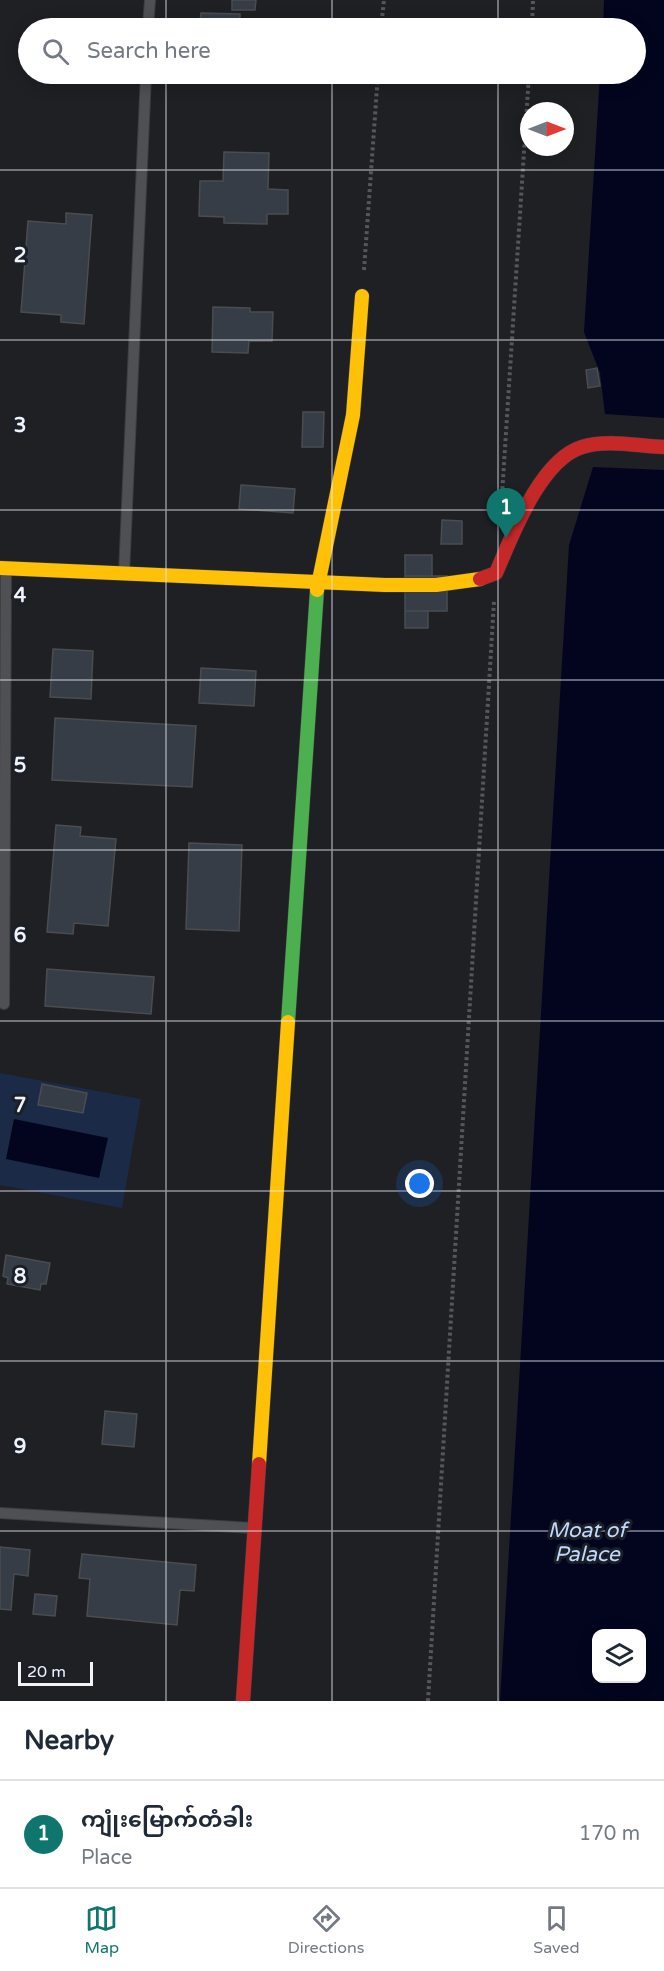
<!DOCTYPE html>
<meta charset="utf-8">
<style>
body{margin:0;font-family:"Varela Round","Noto Sans Myanmar",sans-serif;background:#f2f2f3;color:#1f2937}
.controls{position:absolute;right:18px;bottom:18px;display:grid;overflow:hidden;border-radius:12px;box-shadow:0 3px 15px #0003}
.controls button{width:54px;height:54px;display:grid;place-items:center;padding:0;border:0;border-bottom:2px solid #e0e1e3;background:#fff;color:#1f2937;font:30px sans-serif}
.compass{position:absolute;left:520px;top:102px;width:54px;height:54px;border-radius:50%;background:#fff;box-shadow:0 3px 15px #0003;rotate:90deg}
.scale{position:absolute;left:18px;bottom:15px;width:75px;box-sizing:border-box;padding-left:6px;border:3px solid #f0f3f9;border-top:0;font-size:16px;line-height:21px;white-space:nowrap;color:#f0f3f9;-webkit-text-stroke:4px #1b1f27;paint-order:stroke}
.you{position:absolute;left:420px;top:1184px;width:21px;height:21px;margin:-15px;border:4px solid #fff;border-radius:50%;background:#1a73e8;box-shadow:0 0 0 9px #1a73e833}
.badge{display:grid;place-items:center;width:39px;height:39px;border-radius:50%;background:#0f766e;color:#fff;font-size:20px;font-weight:700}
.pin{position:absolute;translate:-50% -50px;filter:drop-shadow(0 2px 3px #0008)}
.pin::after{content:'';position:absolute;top:32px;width:21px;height:18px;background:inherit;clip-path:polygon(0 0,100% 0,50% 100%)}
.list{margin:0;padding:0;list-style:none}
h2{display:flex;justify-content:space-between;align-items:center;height:78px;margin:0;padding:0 24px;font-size:26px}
h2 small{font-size:20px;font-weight:400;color:#747a83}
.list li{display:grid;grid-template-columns:39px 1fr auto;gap:18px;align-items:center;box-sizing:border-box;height:108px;padding:0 24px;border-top:2px solid #e0e1e3}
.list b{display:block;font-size:22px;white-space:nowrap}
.list p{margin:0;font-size:20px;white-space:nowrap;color:#747a83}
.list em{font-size:20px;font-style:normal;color:#747a83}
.icon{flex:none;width:33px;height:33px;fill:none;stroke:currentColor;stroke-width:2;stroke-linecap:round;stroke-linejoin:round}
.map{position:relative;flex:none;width:664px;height:1701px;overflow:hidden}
.search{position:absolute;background:#fff;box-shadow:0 3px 15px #0003;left:18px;right:18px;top:18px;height:66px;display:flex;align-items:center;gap:15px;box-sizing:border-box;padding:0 21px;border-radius:33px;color:#747a83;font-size:22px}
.sheet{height:186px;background:#fff}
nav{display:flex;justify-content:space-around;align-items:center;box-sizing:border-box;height:84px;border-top:2px solid #e0e1e3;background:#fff;font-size:16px;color:#747a83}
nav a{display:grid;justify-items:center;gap:3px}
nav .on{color:#0f766e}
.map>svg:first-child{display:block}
.green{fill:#1b2a46}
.water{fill:#03051f;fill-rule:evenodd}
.building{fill:#373d46;stroke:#4a4c50;stroke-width:1.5}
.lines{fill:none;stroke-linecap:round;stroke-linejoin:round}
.lane-casing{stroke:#3c3e41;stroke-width:12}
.fast-casing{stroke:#3c3e41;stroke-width:15}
.slow-casing{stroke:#3c3e41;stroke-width:15}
.jam-casing{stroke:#3c3e41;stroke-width:15}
.path{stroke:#57575a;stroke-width:4;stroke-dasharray:3 3;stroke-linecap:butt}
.lane{stroke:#4f5053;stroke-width:10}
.fast{stroke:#4caf50;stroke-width:14}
.slow{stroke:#ffc107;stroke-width:14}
.jam{stroke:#c62828;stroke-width:14}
.grid{fill:none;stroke:#f0f3f9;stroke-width:1.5;stroke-opacity:0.55}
.labels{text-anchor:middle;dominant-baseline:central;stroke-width:6;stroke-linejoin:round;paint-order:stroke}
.water-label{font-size:21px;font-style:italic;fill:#c1d8fe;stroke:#1b1f27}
.grid-label{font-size:20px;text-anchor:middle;font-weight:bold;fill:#f0f3f9;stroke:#1b1f27;stroke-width:6;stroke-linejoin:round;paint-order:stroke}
</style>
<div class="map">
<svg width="664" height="1701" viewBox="0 0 664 1701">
<rect width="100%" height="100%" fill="#1e2024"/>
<!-- green -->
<path class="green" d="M0 1073 141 1099 122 1208 0 1185Z"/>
<!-- water -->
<path class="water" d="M604 0H664V418L605 414 600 373 584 332 600 74H636V28H603Z
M593 467 664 470V1701H500L569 545ZM596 1634H642V1678H596Z
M14 1119 108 1138 99 1178 6 1159Z"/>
<!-- building -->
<path class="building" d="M232 0H256L255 10H232Z
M201 13 240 14V20H254V28H192V22H200Z
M224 152 269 153 268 189 288 190V214H267V224L224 223V217L199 216 200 181H223Z
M66 213 92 215 84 324 61 322V315L21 312 28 221 66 224Z
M213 307 250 308V312H273L272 341H249L248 353 212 352Z
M597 368 600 386 588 388 586 370Z
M303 412H324L323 447H302Z
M241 485 295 489 293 513 239 509Z
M442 520 462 521V544H441Z
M405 555H432V576H405Z
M405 576H447V611H405Z
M405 611H428V628H405Z
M53 649 93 651 91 699 50 697Z
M201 668 256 671 254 706 199 703Z
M55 718 196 726 192 787 52 780Z
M56 825 81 827 80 836 116 839 108 926 74 923 73 934 47 932Z
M189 843 242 845 239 931 186 929Z
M47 969 154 977 151 1014 45 1006Z
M42 1084 87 1093 83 1113 38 1105Z
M6 1255 50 1263 46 1284H41L40 1290 7 1284 8 1278 3 1276Z
M105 1411 137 1414 134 1447 102 1444Z
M0 1547 30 1550 28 1576 14 1574 11 1610 0 1609Z
M82 1554 196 1565 194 1591 180 1590 177 1625 87 1616 90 1579 79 1578Z
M35 1594 57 1596 55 1616 33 1614Z"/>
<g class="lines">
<!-- lane casing -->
<g class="lane-casing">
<path id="lane" d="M148 28 150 0
M124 574 146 74
M4 1004 6 568
M0 1513 252 1528"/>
</g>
<!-- fast casing -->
<g class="fast-casing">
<path id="fast" d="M288 1022 317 590"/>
</g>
<!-- slow casing -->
<g class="slow-casing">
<path id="slow" d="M0 568 385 585H436L480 579
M317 590 353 415 362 296
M259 1464 288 1022"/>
</g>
<!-- jam casing -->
<g class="jam-casing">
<path id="jam" d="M480 579 496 573C512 536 540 460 582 447 607 439 638 446 664 447
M243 1701 259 1464"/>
</g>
<!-- path -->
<path class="path" d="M381 28 384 0
M532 28 533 0
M364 270 378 74
M502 495 529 74
M428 1701 494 601"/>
<!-- lane -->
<use href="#lane" class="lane"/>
<!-- fast -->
<use href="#fast" class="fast"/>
<!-- slow -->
<use href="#slow" class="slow"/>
<!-- jam -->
<use href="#jam" class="jam"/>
</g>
<!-- grid -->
<path class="grid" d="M166 0V28M332 0V28M498 0V28M166 74V1701M332 74V1701M498 74V1701M0 170H664M0 340H664M0 510H664M0 680H664M0 850H664M0 1021H664M0 1191H664M0 1361H664M0 1531H664"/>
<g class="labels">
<!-- water labels -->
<g class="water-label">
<text x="587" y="1530">Moat of<tspan x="587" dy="24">Palace</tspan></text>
</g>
</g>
<g class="grid-label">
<text x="20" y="262">2</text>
<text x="20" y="432">3</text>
<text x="20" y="602">4</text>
<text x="20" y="772">5</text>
<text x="20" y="942">6</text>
<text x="20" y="1112">7</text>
<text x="20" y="1283">8</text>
<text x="20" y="1453">9</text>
</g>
</svg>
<div class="controls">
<button><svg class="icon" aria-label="layers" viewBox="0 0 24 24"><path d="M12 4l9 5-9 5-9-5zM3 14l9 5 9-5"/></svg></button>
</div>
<svg class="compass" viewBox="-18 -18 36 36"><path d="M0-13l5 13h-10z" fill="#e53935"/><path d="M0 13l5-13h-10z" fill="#747a83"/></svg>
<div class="scale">20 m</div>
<div class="you"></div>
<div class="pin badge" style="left:506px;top:538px">1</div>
<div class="search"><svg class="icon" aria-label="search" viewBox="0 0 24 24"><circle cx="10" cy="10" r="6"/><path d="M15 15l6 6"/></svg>Search here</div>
</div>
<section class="sheet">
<h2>Nearby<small></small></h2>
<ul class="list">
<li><span class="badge">1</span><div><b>ကျုံးမြောက်တံခါး</b><p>Place</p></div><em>170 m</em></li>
</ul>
</section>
<nav>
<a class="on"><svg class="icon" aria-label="map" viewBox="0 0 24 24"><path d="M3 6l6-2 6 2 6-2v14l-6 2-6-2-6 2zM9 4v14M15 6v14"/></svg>Map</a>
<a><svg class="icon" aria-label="directions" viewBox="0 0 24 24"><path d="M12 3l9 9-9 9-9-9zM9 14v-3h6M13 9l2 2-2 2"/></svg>Directions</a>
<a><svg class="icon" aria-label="saved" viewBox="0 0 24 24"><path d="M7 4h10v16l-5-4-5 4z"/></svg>Saved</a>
</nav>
